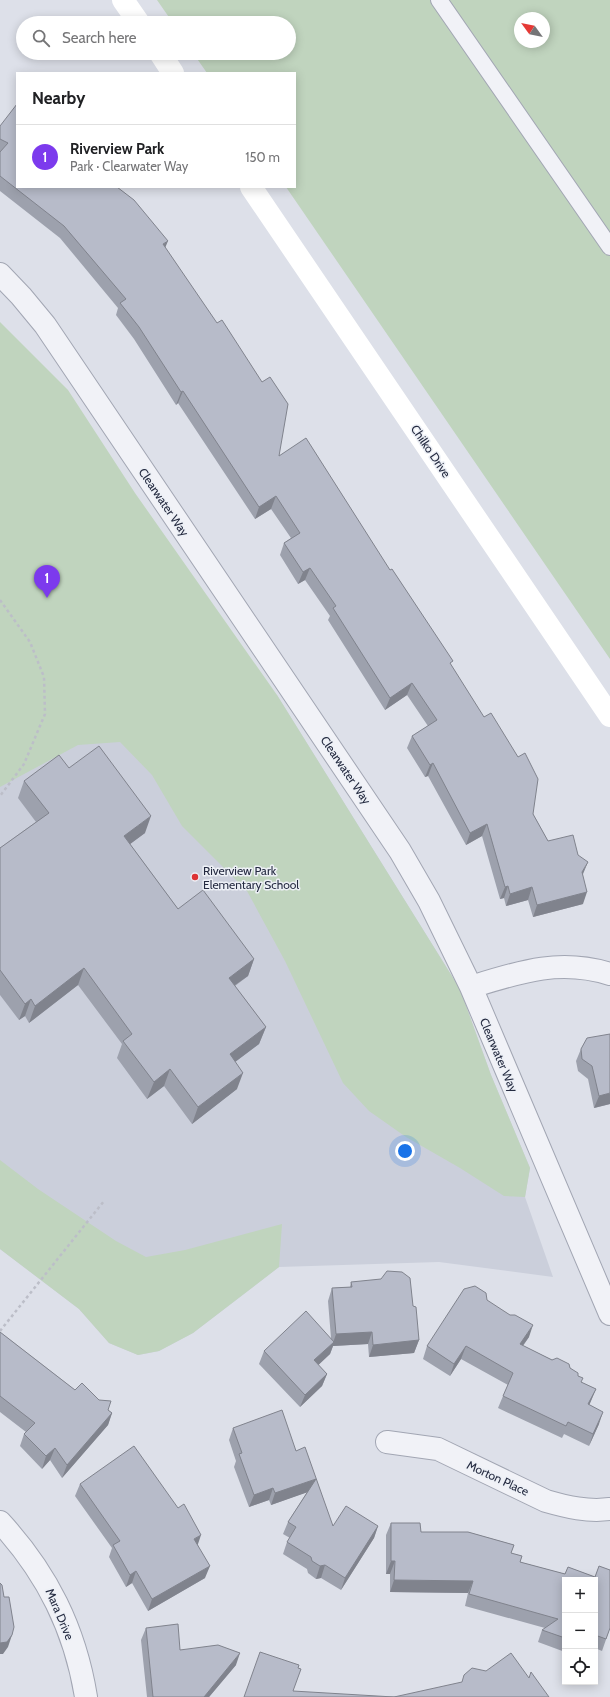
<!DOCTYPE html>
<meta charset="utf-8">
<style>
body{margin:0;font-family:Cabin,sans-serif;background:#f2f2f2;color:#202124}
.controls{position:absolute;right:12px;bottom:12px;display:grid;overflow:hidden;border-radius:0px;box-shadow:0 2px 10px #0003}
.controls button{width:36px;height:36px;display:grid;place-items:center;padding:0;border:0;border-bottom:1px solid #e0e0e0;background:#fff;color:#202124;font:20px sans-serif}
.compass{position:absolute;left:514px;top:12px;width:36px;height:36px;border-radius:50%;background:#fff;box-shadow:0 2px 10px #0003;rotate:303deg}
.you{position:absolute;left:405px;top:1151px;width:14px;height:14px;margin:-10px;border:3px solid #fff;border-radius:50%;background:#1a73e8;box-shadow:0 0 0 6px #1a73e833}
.badge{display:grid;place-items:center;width:26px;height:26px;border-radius:50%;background:#7c3aed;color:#fff;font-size:13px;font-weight:700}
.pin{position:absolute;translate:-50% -33px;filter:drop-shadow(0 1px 2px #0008)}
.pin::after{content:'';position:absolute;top:21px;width:14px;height:12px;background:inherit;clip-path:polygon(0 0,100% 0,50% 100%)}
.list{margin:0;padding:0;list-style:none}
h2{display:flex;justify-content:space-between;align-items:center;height:52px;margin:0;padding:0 16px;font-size:17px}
h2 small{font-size:13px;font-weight:400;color:#757577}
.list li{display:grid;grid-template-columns:26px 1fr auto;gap:12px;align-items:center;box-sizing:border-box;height:64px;padding:0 16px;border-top:1px solid #e0e0e0}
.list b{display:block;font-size:15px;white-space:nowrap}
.list p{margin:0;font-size:13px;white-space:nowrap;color:#757577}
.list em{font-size:13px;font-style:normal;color:#757577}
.icon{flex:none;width:22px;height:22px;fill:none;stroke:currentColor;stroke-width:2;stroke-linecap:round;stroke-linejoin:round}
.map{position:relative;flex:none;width:610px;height:1697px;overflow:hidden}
.search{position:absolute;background:#fff;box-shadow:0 2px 10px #0003;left:16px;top:16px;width:280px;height:44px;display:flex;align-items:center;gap:10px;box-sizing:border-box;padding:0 14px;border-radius:22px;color:#757577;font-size:15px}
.panel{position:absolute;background:#fff;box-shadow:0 2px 10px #0003;left:16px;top:72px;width:280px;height:116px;border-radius:0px}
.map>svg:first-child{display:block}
.built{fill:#cbcfdb}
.green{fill:#c0d4be;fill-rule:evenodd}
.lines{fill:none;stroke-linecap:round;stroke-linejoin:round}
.lane-casing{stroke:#a2a6b3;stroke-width:18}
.street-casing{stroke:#a2a6b3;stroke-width:24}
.path{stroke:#bcbec8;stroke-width:2.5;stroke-dasharray:3 3;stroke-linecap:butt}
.lane{stroke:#f1f2f7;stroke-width:16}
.street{stroke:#f1f2f7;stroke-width:22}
.secondary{stroke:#fff;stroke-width:22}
.wall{fill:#9da1ad}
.shaded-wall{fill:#80838d}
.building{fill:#b7bbc9;stroke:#80838d}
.poi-dot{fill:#dd3335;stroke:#edf0f6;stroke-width:1.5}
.labels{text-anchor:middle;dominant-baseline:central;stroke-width:3;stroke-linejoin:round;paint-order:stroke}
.street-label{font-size:12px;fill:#252b41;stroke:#edf0f6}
.poi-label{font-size:12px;fill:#252b41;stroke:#edf0f6;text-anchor:start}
</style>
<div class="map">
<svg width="610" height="1697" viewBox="0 0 610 1697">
<rect width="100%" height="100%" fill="#dde0e9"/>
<!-- built -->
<path class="built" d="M277 695 460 989 491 1075 530 1168 525 1197 553 1277 439 1262 279 1267 193 1333 159 1351 138 1355 109 1343 79 1309 0 1249V765L52 704Z"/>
<!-- green -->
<path class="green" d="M157 0H610V659L286 187H295V73H207L193 53H289V23H173ZM520 18H544V42H520Z
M0 322 68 390 135 493 277 695 460 989 491 1075 530 1168 525 1197 504 1196 460 1168 406 1137 369 1111 343 1083 285 961 247 891 182 826 152 775 120 742 78 745 0 787Z
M0 1160 38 1189 116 1241 146 1257 185 1250 282 1224 279 1267 193 1333 159 1351 138 1355 109 1343 79 1309 0 1249Z"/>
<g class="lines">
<!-- lane casing -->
<g class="lane-casing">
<path id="lane" d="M439 0 610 247"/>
</g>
<!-- street casing -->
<g class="street-casing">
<path id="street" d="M0 274 21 296 45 325 400 851 429 901 471 987 610 1314
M471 987C519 972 560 958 610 974
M387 1442 438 1449 546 1501C567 1507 588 1512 610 1509
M0 1522C47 1573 75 1629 86 1697"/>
</g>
<!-- path -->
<path class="path" d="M0 600 30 642 44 677 45 714 24 764 0 796
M0 1331 104 1201"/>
<!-- lane -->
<use href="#lane" class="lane"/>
<!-- street -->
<use href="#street" class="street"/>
<!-- secondary -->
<path class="secondary" d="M123 0 139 23
M160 53 173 73
M251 187 610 716"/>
</g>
<!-- wall -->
<path class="wall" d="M0 126 165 247 279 456 451 665 548 841 583 875V904L533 917 528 900 506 906 504 898 500 899 482 836 466 845 428 776 425 777 407 748 412 736 428 726 407 695 385 710 328 620 330 616 305 580 298 584 280 555 284 543 291 538 271 509 255 519 178 403 176 405 134 339 116 315 118 308 60 238 0 191Z
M69 768 145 833 130 844 178 909 254 959 248 976 235 986 266 1027 259 1044 235 1062 237 1089 192 1124 164 1086 147 1099 117 1058 122 1044 78 985 29 1023 25 1016 19 1020 0 995V848L36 822 18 798 24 781Z
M587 1038 610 1104 594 1108 588 1079 578 1071 576 1061 581 1049Z
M351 1282 413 1306 419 1340 414 1353 369 1357 368 1344 333 1346 330 1354 318 1365 327 1374 322 1386 300 1407 259 1364 264 1351 331 1338 328 1301 332 1288 350 1287Z
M487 1300 529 1337 523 1346 570 1368 578 1376 581 1382 596 1389 589 1405 599 1424 589 1446 564 1434 562 1438 498 1408 503 1396 508 1385 461 1359 450 1376 423 1359 427 1346Z
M0 1332 75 1390 108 1410 112 1413 108 1425 62 1478 50 1460 42 1469 20 1446 24 1434 26 1432 0 1412Z
M233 1428 296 1451 333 1526H378L374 1538 341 1590 321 1578 316 1579 308 1573 307 1569 283 1554 287 1542 290 1538 283 1534 288 1522 307 1492 271 1505 269 1500 249 1507 234 1467 236 1461 229 1440Z
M80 1484 198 1545 205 1578 148 1611 132 1583 126 1587 109 1557 112 1548 75 1496Z
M391 1523H420L421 1532H468L514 1545 511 1553 522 1556 520 1562 565 1574 568 1567 595 1577 599 1566 610 1570V1628L602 1651 595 1648V1580H565V1652L538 1642 542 1630 545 1628 465 1606 468 1593 390 1592V1574H386V1535Z
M146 1628 180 1650 236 1665 209 1697H147L141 1640Z"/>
<!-- shaded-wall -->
<path class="shaded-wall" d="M168 241 163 253V244Z
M183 391 178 403 176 405 181 392Z
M276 496 271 509 255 519 259 507Z
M310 568 305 580 298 584 303 572Z
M412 683 407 695 385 710 390 698Z
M433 763 428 776 425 777 430 765Z
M151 816 145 833 118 853 124 836Z
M487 824 482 836 466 845 470 833Z
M588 862 583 874 578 884 582 872Z
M508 886 504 898 500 899 505 887Z
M532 887 528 900 506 906 510 894Z
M587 892 583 904 533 917 537 905Z
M254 959 248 976 222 994 229 978Z
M84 968 78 985 29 1023 35 1006Z
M31 999 25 1016 19 1020 25 1004Z
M266 1027 259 1044 223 1071 230 1054Z
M170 1069 164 1086 147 1099 154 1082Z
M243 1073 237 1089 192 1124 198 1107Z
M610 1093V1104L594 1108 599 1096Z
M533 1325 529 1337 515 1356 520 1344Z
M372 1332 368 1344 333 1346 330 1354 310 1373 314 1360 333 1343 336 1334Z
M419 1340 414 1353 369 1357 373 1345Z
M466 1346 461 1359 450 1376 454 1364Z
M327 1374 322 1386 300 1407 305 1395Z
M596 1389 591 1401 584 1417 588 1404Z
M603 1412 599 1424 589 1446 593 1434Z
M112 1413 108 1425 62 1478 67 1465Z
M55 1448 50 1460 42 1469 46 1456Z
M316 1479 311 1491 271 1505 275 1493Z
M273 1488 269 1500 249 1507 254 1495Z
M378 1526 374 1538 341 1590 345 1578Z
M201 1535 197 1547 194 1539Z
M391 1561H395L390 1574H386Z
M325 1565 321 1578 316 1579 320 1566Z
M210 1566 205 1578 148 1611 152 1599Z
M136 1571 132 1583 126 1587 130 1575Z
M394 1580 473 1581 468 1593 390 1592Z
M12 1635 8 1647 3 1654H0V1643Z
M240 1653 236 1665 209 1697H204Z"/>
<!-- building -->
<path class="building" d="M17 104V187H117L134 200 168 241 163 244 217 323 222 320 262 382 270 377 288 404 279 456 306 438 390 570 392 569 453 661 450 663 484 717 491 713 518 757 525 753 538 779 533 814 548 841 573 835 578 855 588 862 582 872 587 892 537 905 532 887 510 894 508 886 505 887 487 824 470 833 433 763 430 765 412 736 437 720 412 683 390 698 333 608 336 606 310 568 303 572 284 543 300 533 276 496 259 507 183 391 181 392 139 327 120 303 126 299 64 226 0 176V152L8 143 0 139V126Z
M99 746 151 816 124 836 178 909 203 890 254 959 229 978 266 1027 230 1054 243 1073 198 1107 170 1069 154 1082 123 1041 132 1034 84 968 35 1006 31 999 25 1004 0 970V848L49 813 24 781 59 755 69 768Z
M610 1034V1093L599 1096 592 1066 582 1059 581 1049 587 1038Z
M387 1271 402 1272 410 1278 413 1306 416 1307 419 1340 373 1345 372 1332 336 1334 332 1288 352 1287 351 1282 381 1279Z
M475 1286 486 1293 487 1300 510 1315H515L533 1325 520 1344 552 1360 557 1358 569 1364 570 1368 578 1373V1376L583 1378 581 1382 596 1389 588 1404 603 1412 593 1434 568 1422 566 1426 503 1396 513 1373 466 1346 454 1364 427 1346 464 1289Z
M306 1311 334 1342 314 1360 327 1374 305 1395 264 1351Z
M0 1332 75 1390 82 1383 99 1400 111 1401 108 1410 112 1413 67 1465 55 1448 46 1456 24 1434 35 1423 0 1396Z
M282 1410 296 1451 305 1447 333 1526 346 1506 378 1526 345 1578 325 1565 320 1566 312 1561 311 1557 287 1542 296 1527 288 1522 316 1479 275 1493 273 1488 254 1495 239 1454 242 1453 233 1428Z
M134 1446 178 1508 184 1504 201 1535 194 1539 210 1566 152 1599 136 1571 130 1575 113 1545 120 1541 80 1484Z
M391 1523H420L421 1532H468L514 1545 511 1553 522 1556 520 1562 565 1574 568 1567 595 1577 599 1566 610 1570V1628L606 1639 595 1635V1580H565V1638L542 1630 558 1619 469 1594 473 1581 394 1580 395 1561H391Z
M0 1583 2 1585 4 1597H9L14 1627 12 1635 7 1642 0 1643Z
M178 1624 180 1650 218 1645 240 1653 204 1697H153L146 1628Z
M260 1652 299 1665 298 1668 301 1669 293 1691 394 1697 462 1682 464 1675 472 1668 486 1671 511 1653 529 1678 531 1672 549 1697H244Z"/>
<!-- markers -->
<circle class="poi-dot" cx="195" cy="877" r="4"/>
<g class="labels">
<!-- street labels -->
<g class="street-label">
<text transform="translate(431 451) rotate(56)">Chilko Drive</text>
<text transform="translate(164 502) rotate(56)">Clearwater Way</text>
<text transform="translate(346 770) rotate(56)">Clearwater Way</text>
<text transform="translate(499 1055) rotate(67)">Clearwater Way</text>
<text transform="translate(498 1478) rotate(25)">Morton Place</text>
<text transform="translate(60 1614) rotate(67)">Mara Drive</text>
</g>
<!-- poi labels -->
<g class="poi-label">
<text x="203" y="870">Riverview Park<tspan x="203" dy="14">Elementary School</tspan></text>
</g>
</g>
</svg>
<div class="controls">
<button>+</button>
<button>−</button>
<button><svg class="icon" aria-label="locate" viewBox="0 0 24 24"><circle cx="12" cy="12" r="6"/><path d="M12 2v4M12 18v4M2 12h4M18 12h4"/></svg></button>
</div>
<svg class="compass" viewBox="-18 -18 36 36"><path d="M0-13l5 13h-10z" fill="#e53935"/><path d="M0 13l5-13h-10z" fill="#757577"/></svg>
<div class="you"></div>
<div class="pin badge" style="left:47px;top:598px">1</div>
<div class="search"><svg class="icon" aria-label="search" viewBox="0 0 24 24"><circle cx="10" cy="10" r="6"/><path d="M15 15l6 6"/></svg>Search here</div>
<section class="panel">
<h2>Nearby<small></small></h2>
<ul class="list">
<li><span class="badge">1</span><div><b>Riverview Park</b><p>Park · Clearwater Way</p></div><em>150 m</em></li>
</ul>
</section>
</div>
